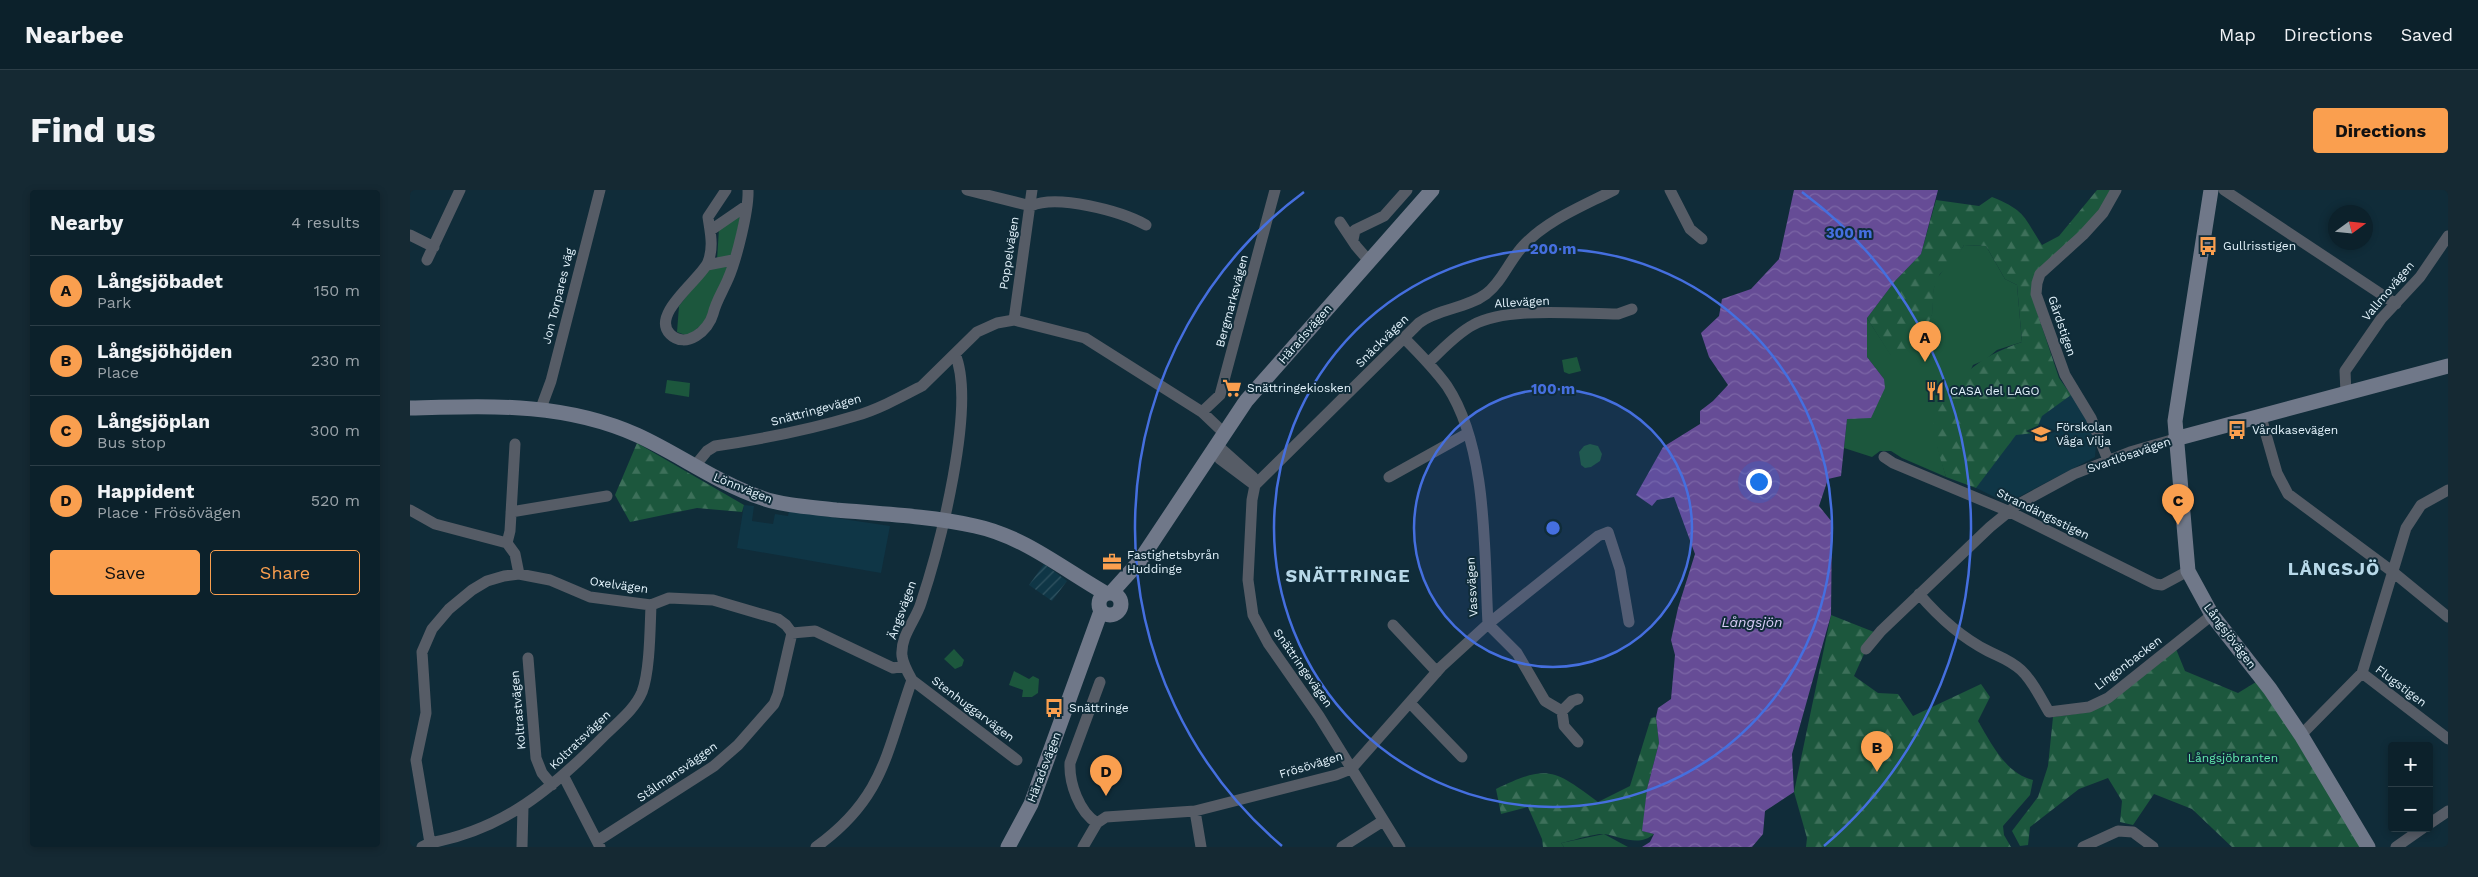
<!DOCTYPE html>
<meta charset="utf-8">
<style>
body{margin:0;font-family:"Work Sans",sans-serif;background:#152933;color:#f1f3f6}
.controls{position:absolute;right:15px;bottom:15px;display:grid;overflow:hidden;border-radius:5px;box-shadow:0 2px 8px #0003}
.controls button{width:45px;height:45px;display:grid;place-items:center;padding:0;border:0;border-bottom:1px solid #2c3e47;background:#0c212b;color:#f1f3f6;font:25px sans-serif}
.compass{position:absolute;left:1918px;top:15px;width:45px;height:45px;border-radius:50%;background:#0c212b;box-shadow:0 2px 8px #0003;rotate:75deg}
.you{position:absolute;left:1348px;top:291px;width:18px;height:18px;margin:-12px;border:4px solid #fff;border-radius:50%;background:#1a73e8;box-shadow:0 0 0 8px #1a73e833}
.badge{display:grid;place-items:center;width:32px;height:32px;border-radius:50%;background:#fa9f4f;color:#111;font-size:16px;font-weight:700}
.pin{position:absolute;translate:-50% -41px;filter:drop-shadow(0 1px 2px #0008)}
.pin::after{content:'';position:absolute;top:26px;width:18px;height:15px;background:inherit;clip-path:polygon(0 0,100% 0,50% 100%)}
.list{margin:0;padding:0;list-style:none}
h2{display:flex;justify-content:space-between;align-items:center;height:65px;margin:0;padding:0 20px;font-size:21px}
h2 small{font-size:16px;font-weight:400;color:#9aa3a9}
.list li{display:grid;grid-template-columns:32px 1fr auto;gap:15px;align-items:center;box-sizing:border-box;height:70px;padding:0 20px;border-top:1px solid #2c3e47}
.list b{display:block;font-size:19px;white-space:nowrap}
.list p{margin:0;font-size:16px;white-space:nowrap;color:#9aa3a9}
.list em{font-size:16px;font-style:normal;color:#9aa3a9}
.actions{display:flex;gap:10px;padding:15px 20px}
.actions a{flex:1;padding:11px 0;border:1px solid #fa9f4f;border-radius:5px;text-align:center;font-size:18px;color:#fa9f4f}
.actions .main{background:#fa9f4f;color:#111}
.map{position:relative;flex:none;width:2038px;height:657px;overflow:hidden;border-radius:5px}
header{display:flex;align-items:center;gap:30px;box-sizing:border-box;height:70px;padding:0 25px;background:#0c212b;border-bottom:1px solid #2c3e47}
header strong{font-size:24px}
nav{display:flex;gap:28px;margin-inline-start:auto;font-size:18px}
.intro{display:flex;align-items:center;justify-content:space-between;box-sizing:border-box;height:120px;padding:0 30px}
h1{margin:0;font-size:35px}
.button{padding:12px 22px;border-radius:5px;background:#fa9f4f;color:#111;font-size:18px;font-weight:700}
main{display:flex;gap:30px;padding:0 30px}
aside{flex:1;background:#0c212b;border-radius:5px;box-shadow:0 2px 8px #0003}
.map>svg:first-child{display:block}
.built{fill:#0f3646}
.industrial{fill:url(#industrial-furrows)}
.green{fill:#1c573d}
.forest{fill:url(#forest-firs)}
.water{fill:url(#water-waves)}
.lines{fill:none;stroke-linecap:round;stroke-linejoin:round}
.street{stroke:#565c66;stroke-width:11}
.secondary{stroke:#707889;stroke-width:15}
.ring{fill:none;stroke:#456fdf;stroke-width:2.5}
.labels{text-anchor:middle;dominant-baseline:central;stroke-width:4;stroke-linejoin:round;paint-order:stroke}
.poi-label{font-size:12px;fill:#e3f3fc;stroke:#102c39;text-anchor:start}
.street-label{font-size:12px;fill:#e3f3fc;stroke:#102c39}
.park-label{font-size:12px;fill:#63ebaf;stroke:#102c39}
.water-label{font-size:14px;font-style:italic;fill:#dbcff9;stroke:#102c39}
.district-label{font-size:18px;font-weight:bold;letter-spacing:1px;fill:#b7d8e8;stroke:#102c39}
.centre{fill:#456fdf;stroke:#102c39;stroke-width:2.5}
.ring-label{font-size:15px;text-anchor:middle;font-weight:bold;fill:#456fdf;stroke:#102c39;stroke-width:4;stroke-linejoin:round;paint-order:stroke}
</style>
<header>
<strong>Nearbee</strong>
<nav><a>Map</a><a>Directions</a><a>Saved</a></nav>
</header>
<div class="intro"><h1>Find us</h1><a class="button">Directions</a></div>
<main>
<aside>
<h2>Nearby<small>4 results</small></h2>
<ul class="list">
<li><span class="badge">A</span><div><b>Långsjöbadet</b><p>Park</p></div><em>150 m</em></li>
<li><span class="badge">B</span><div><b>Långsjöhöjden</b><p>Place</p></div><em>230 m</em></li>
<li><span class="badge">C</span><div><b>Långsjöplan</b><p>Bus stop</p></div><em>300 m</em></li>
<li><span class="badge">D</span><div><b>Happident</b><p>Place · Frösövägen</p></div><em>520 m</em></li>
</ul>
<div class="actions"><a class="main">Save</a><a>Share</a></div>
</aside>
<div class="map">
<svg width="2038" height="657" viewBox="0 0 2038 657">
<defs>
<pattern id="industrial-furrows" width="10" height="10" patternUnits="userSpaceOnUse" patternTransform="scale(1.25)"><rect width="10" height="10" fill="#0f3646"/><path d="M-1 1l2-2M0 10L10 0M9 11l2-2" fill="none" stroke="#325462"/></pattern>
<pattern id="forest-firs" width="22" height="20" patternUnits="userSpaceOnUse" patternTransform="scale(1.25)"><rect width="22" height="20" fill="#1c573d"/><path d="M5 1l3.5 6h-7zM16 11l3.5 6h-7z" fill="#3d705a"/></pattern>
<pattern id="water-waves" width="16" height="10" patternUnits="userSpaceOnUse" patternTransform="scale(1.25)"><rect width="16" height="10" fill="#664c96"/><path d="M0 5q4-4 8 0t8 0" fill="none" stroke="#7c66a6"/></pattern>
</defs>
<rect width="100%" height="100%" fill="#102c39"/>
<!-- built -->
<path class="built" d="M1649 188 1671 218 1686 254 1685 267 1597 313 1566 298 1563 290Z
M334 315 344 316 342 331 363 334 365 324 378 326 379 321 480 336 471 383 327 358Z"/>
<!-- industrial -->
<path class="industrial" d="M634 374 657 391 642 411 619 395Z"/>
<!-- green -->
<path class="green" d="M331 23 322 66 307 70 309 38Z
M1554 55 1576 56 1595 89 1607 95 1612 152 1587 160 1575 170 1563 175 1527 255 1536 287 1492 268 1481 261H1470L1462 267 1434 258 1437 229 1474 189 1457 167V128L1481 165 1522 125C1523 112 1521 94 1531 83 1541 71 1546 69 1554 55Z
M320 73 301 127 278 146 267 142 269 116 300 76Z
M1167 167 1171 181 1159 184 1154 182 1152 170Z
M257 190 280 193 279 207 255 203Z
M1180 254 1188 256 1192 264 1190 271 1181 277 1175 278 1171 275 1169 262 1174 256Z
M544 459 554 470 552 476 545 479 534 469Z
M604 481 619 489 623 486 629 489 628 503 622 507H612L613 500 599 495Z
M1194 644 1218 657H1154L1151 653Z"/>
<!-- forest -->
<path class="forest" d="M1687 0H1706L1693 23 1648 64 1622 107 1649 188 1661 205 1632 226 1625 243 1606 245 1566 298 1536 287C1531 270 1521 243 1524 226 1525 221 1531 215 1534 210 1554 179 1577 164 1612 152L1607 95 1595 89 1576 56 1554 55 1546 70 1530 84 1524 98 1522 125 1506 158 1481 166 1457 128 1485 91 1511 64 1526 10 1569 16 1582 7C1616 21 1613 26 1632 55L1649 46Z
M227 253 334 315 332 322 287 318 220 332 205 305Z
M1421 425 1464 442 1444 486 1468 503 1488 504 1503 526 1571 494 1580 507 1568 531C1581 553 1596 584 1623 590L1620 605 1593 636 1594 645 1601 657H1396L1397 648 1384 602Z
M1766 459 1775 481 1828 503 1846 492 1889 546 1955 657H1822L1782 619 1744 604 1723 635 1710 632 1712 611 1698 588 1669 599 1620 637 1618 655 1610 656 1602 641 1628 607 1638 576 1643 527 1680 522Z
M1246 527 1249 553 1237 599 1233 641 1244 644C1229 657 1212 647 1194 644 1185 643 1161 651 1151 653L1154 657H1133L1132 649 1118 617 1091 624 1086 599C1137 574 1144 579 1188 612L1220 596 1241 528Z"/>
<!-- water -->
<path class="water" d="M1384 0H1528L1511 64 1485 91 1457 128V167L1474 189 1475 198 1461 228 1437 229 1431 286 1418 289 1409 316 1422 332 1421 425 1382 564 1384 602 1355 621 1353 644 1342 657H1232L1240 652 1244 644 1232 641 1237 599 1249 553 1246 527 1248 518 1261 509 1265 465 1261 450 1268 418 1285 364 1264 307 1247 310 1242 316 1226 305 1253 257 1290 234V221L1303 211 1318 195 1299 167 1291 143 1309 126 1312 109 1341 99 1369 69Z"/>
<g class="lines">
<!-- street -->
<path class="street" d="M316 0 298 27C300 42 304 56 298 72 292 88 240 124 260 144 276 160 299 140 303 124 306 111 313 101 318 89 326 71 339 20 338 0
M557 0 621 16C647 4 711 21 736 35
M1260 0 1280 39 1292 49
M1814 0 1986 114
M930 32 946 56 959 71
M301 40 336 16
M0 45 24 57
M943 50 945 40 974 26 997 0
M17 70 50 0
M297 75 323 70
M604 130 622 0
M994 148C1009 163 1024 178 1037 196 1078 258 1074 362 1078 434L1107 463 1135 511 1152 521 1154 536 1168 552
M1019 172C1032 160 1046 144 1063 135 1097 116 1169 124 1208 124L1222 119
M1936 203 1935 181 1971 129 2010 87 2038 46
M131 218 141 191 190 0
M792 222 810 205 865 0
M1851 227 1867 283 1878 304 1983 382 2038 427
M806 254 843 287 845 295 842 310 838 390 843 425 858 453 909 526 990 657
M803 260 810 269 842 293
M1474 267 1483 273 1598 321 1745 394 1752 395 1778 381
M1698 270 1681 228 1655 185 1626 104 1627 93 1630 84 1673 45 1693 23 1706 0
M284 277 297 261 305 256C352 249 399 240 445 226 467 220 491 207 512 196L567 142 587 133 604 130 675 148 792 222 813 242
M979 287 1058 243
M845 295 1009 133C1029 118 1056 119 1076 104 1092 92 1099 71 1113 56 1137 30 1173 16 1204 0
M0 320 25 334 97 353 105 364 109 384
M101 322 197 306
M97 353 100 341 105 254
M1509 404C1528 426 1552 448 1578 461 1590 467 1600 470 1611 480 1623 491 1631 509 1639 522L1679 517 1698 508 1802 425
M983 435 1027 482
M1456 459 1471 441 1580 337 1607 315 1664 284 1720 262 1765 249
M118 468 126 568 132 583 142 595
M1952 483 2038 549
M502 490 607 570
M1000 513 1052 567
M1152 521 1162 511 1168 509
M1891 545 1952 483 1996 338 2011 315 2038 300
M154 587 190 657
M785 621 791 657
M687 633C669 622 659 593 660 573L690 492
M2019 634 2038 621
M187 651 304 576 328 555 364 514 368 504 382 443
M20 653 6 570 16 523 12 462 22 439 39 419 62 400 77 391 94 386 109 384 140 390 180 407 241 415 259 408 303 410 368 429 376 435 382 443 405 441 483 478 495 476
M12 657 20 653C95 639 143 598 195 545 208 532 225 519 232 502 240 481 240 438 241 415
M112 657 113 617
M406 657C474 608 476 563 502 490 498 483 493 474 492 466 490 446 506 430 511 413 529 359 567 215 545 164
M673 657 687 633 696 627 785 621 926 585 941 579 1031 477 1078 434 1188 346 1198 342 1210 379 1219 432
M932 657 973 631
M1673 657 1708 641 1723 642 1743 657
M1986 657 2013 638"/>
<!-- secondary -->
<path class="secondary" d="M1801 0 1765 231 1778 381 1802 425 1860 499 1891 545 1958 657
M0 218C79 216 153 212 227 245 269 264 307 293 352 308 375 316 401 317 426 320 472 324 520 326 565 336 613 346 653 379 695 403
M1765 249 2038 176
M702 402 729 372 836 211 1022 0
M689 414a11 11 0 1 1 22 0a11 11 0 1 1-22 0Z
M598 657 621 614 691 421"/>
</g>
<!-- distance rings -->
<circle cx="1143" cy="338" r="139" fill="#456fdf" fill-opacity=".12"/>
<g class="ring">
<circle cx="1143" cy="338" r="139"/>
<circle cx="1143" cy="338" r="279"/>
<path d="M872 656A418 418 0 0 1 894 2M1392 2A418 418 0 0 1 1414 656"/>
</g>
<!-- icons -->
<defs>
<g id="bus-bare" transform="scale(1.5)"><path d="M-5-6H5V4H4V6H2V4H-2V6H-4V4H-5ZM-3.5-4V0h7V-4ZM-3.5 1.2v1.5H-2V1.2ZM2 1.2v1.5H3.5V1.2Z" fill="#fa9f4f" stroke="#102c39" stroke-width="2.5" paint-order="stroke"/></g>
<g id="supermarket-bare" transform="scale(1.5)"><path d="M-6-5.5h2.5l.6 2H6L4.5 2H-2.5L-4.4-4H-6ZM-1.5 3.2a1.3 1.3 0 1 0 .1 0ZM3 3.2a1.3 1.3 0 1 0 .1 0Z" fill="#fa9f4f" stroke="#102c39" stroke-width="2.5" paint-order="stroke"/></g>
<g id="restaurant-bare" transform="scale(1.5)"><path d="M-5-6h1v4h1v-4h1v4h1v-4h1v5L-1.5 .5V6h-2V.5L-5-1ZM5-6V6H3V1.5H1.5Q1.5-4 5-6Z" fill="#fa9f4f" stroke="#102c39" stroke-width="2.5" paint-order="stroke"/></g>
<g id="school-bare" transform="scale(1.5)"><path d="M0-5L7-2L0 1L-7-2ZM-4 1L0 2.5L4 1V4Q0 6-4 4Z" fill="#fa9f4f" stroke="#102c39" stroke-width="2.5" paint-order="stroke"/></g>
<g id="office-bare" transform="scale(1.5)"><path d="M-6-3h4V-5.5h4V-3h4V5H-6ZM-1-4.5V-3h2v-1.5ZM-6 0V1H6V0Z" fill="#fa9f4f" stroke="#102c39" stroke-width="2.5" paint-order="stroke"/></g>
</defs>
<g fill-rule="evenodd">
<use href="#bus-bare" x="1798" y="56"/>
<use href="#supermarket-bare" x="822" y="198"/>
<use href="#restaurant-bare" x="1525" y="201"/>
<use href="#bus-bare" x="1827" y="240"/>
<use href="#school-bare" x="1631" y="244"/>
<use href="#office-bare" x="702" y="372"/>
<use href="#bus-bare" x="644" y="518"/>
</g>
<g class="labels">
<!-- poi labels -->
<g class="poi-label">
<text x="1813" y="56">Gullrisstigen</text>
<text x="837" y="198">Snättringekiosken</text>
<text x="1540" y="201">CASA del LAGO</text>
<text x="1646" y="237">Förskolan<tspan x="1646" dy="14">Våga Vilja</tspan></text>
<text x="1842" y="240">Vårdkasevägen</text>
<text x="717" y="365">Fastighetsbyrån<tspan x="717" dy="14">Huddinge</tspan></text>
<text x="659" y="518">Snättringe</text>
</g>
<!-- street labels -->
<g class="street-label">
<text transform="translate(599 63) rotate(-81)">Poppelvägen</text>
<text transform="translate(1978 101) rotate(-50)">Vallmovägen</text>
<text transform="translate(148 106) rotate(-76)">Jon Torpares väg</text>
<text transform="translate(822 111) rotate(-75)">Bergmarksvägen</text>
<text transform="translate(1112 112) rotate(-3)">Allevägen</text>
<text transform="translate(1652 136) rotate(71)">Gårdstigen</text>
<text transform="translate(895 144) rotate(-49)">Häradsvägen</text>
<text transform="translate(972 151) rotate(-45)">Snäckvägen</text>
<text transform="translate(406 220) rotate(-15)">Snättringevägen</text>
<text transform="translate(1719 265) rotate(-19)">Svartlösavägen</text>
<text transform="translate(333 298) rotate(22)">Lönnvägen</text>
<text transform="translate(1633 324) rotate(26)">Strandängsstigen</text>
<text transform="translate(209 395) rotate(8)">Oxelvägen</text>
<text transform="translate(1062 397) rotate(-93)">Vassvägen</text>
<text transform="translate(492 420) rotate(-70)">Ängsvägen</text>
<text transform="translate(1820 446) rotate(53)">Långsjövägen</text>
<text transform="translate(1718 473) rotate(-37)">Lingonbacken</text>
<text transform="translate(893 478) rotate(55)">Snättringevägen</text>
<text transform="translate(1991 496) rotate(37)">Flugstigen</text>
<text transform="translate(563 519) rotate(37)">Stenhuggarvägen</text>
<text transform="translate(108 520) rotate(-95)">Koltrastvägen</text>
<text transform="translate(170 550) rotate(-44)">Koltratsvägen</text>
<text transform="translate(901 575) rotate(-17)">Frösövägen</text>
<text transform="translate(634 577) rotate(-69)">Häradsvägen</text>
<text transform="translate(267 582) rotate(-35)">Stålmansväggen</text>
</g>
<!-- park labels -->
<g class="park-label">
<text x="1823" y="568">Långsjöbranten</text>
</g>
<!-- water labels -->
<g class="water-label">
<text x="1342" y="432">Långsjön</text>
</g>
<!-- district labels -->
<g class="district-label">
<text x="1924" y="378">LÅNGSJÖ</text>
<text x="938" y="385">SNÄTTRINGE</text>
</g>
</g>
<circle cx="1143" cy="338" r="8" class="centre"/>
<g class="ring-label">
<text x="1439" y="48">300 m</text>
<text x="1143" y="64">200 m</text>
<text x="1143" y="204">100 m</text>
</g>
</svg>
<div class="controls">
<button>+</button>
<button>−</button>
</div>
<svg class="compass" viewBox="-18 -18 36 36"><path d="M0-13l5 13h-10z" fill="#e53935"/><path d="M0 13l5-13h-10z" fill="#9aa3a9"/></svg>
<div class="you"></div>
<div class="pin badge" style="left:1515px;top:172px">A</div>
<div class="pin badge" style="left:1467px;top:582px">B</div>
<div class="pin badge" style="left:1768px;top:335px">C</div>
<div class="pin badge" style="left:696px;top:606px">D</div>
</div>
</main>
